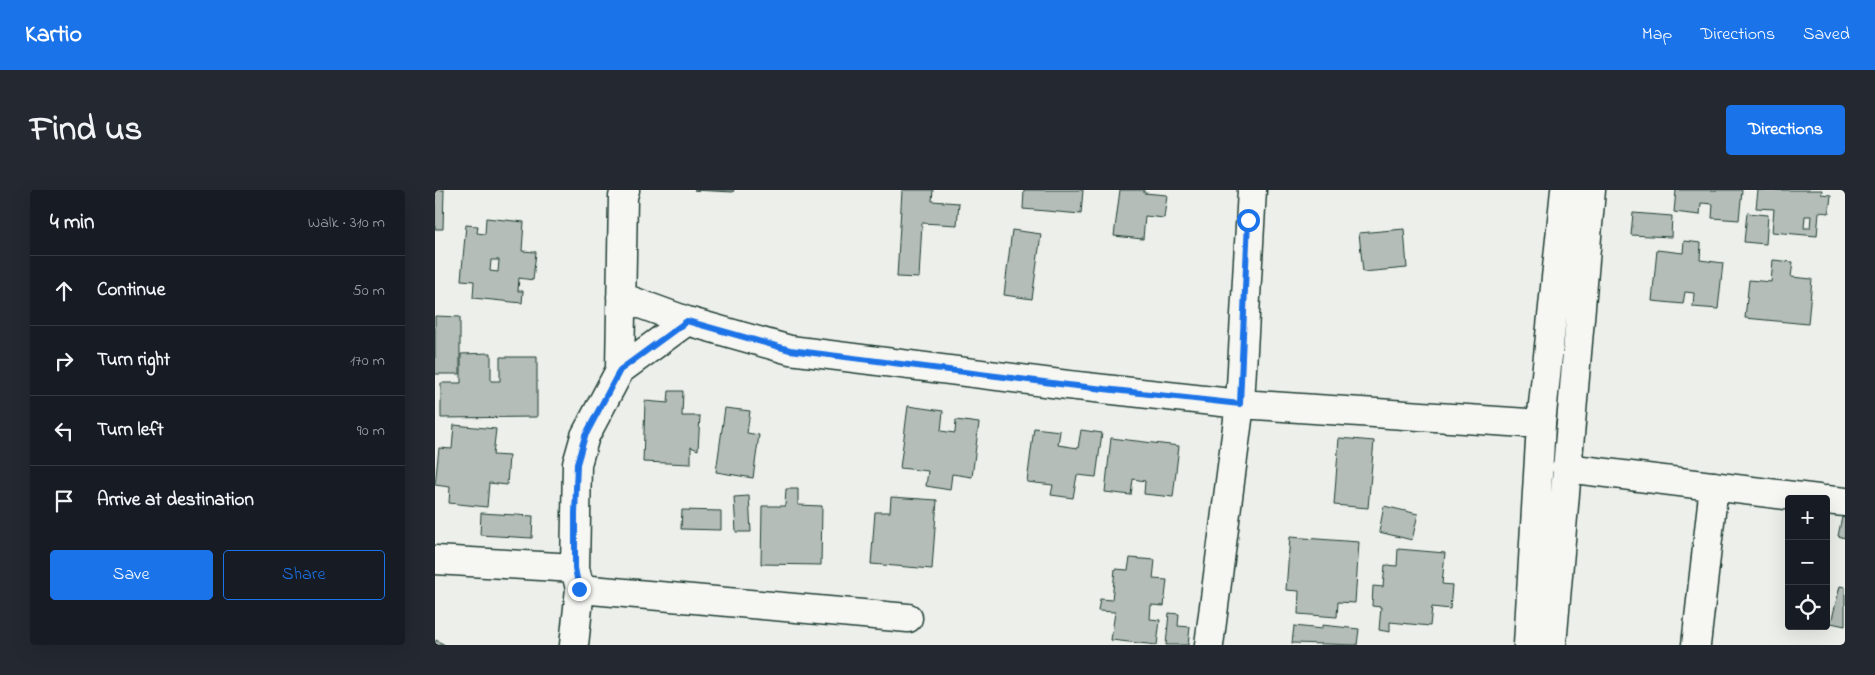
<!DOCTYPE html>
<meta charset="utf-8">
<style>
body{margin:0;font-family:"Indie Flower",sans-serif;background:#242831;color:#f1f3f6}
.controls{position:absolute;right:15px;bottom:15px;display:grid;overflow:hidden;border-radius:5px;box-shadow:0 5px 20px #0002}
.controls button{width:45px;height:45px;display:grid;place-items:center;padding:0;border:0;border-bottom:1px solid #363941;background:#171b24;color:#f1f3f6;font:25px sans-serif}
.stop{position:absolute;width:15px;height:15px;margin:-11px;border:4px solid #1a73e8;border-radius:50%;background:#fff}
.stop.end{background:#1a73e8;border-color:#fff;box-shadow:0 1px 5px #0008}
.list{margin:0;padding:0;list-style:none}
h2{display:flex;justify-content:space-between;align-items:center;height:65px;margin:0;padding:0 20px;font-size:21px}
h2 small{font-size:16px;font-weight:400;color:#9ea1a6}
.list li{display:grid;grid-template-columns:32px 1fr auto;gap:15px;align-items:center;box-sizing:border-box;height:70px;padding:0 20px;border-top:1px solid #363941}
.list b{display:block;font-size:19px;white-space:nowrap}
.list em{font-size:16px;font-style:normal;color:#9ea1a6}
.actions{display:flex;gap:10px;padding:15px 20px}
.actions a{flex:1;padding:11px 0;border:1px solid #1a73e8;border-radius:5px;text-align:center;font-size:18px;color:#1a73e8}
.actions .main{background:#1a73e8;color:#fff}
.icon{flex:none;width:28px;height:28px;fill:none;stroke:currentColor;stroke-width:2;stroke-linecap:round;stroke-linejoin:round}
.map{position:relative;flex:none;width:1410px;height:455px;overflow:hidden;border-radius:5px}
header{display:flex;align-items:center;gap:30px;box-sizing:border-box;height:70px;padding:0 25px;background:#1a73e8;color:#fff}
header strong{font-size:24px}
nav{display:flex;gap:28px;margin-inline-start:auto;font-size:18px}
.intro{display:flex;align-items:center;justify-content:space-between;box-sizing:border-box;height:120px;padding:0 30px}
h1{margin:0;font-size:35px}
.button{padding:12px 22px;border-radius:5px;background:#1a73e8;color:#fff;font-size:18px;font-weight:700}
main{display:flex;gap:30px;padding:0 30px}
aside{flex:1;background:#171b24;border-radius:5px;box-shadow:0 5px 20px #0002}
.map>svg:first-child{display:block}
.building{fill:#b4bdb8;stroke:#1f3d34;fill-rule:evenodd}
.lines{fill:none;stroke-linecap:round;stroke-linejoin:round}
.minor-casing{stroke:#1f3d34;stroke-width:31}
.minor{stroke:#f6f6f2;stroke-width:28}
.route{stroke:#1a73e8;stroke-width:6}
</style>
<header>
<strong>Kartio</strong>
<nav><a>Map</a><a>Directions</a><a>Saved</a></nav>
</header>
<div class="intro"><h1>Find us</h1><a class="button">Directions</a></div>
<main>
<aside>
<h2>4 min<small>Walk · 310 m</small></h2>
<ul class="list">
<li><svg class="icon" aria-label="ahead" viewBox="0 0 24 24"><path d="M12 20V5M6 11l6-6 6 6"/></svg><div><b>Continue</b></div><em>50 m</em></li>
<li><svg class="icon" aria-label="right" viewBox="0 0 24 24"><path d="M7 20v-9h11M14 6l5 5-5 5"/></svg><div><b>Turn right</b></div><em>170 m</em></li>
<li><svg class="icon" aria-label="left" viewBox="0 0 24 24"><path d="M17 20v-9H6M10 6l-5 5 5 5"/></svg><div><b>Turn left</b></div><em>90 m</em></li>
<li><svg class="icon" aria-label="arrive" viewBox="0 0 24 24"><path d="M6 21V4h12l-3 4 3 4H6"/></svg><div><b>Arrive at destination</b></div></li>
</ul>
<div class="actions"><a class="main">Save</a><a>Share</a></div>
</aside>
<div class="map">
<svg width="1410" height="455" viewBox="0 0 1410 455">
<rect width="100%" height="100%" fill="#edefea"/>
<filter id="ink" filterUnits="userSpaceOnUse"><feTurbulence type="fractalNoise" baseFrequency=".02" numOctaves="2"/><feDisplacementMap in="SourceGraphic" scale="10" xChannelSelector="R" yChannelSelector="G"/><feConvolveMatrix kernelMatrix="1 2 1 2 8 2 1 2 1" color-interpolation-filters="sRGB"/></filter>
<g filter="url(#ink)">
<!-- building -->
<path class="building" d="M0 0H9L8 39H0Z
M259 0H299L298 2Z
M467 0H498L497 11 524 13 522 35 487 33 484 88 462 87Z
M589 0H648L646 24 588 19Z
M685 0H709V3L732 5 729 28 710 26 708 49 679 46Z
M1241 0H1307L1304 30 1277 28 1278 14 1266 13 1265 25 1239 22Z
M1323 0H1387L1386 4 1396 5 1394 23 1384 22 1382 46 1337 42 1339 19 1321 18ZM1370 26H1376L1375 38H1369Z
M1198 23 1237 26 1236 47 1196 45Z
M1312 23 1333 25 1331 54 1309 52Z
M51 28 89 32 87 61 101 62 98 90 84 88 83 101H88L87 113 38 108 39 91 26 90 31 35 43 36 42 43 50 44ZM56 70H64L63 82 55 81Z
M969 39 972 78 928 82 924 43Z
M577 40 606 44 597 109 569 105Z
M1249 51 1266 53 1265 70 1288 73 1283 119 1258 117 1259 103 1250 102 1248 114 1217 111 1222 60 1248 63Z
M1338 70 1358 72 1356 87 1377 89 1373 134 1310 128 1314 90 1336 92Z
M0 126 25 127V184H0Z
M56 163V191H65V167H102V227L6 228V193H26V164Z
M234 201H248L247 226H265L263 260 256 257V274L208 272 210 211 233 213Z
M473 216 508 221 506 241 520 243 521 230 544 233 537 287 517 284 515 300 491 296 493 281 465 278Z
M290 218 315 221 312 243 324 245 318 288 281 282Z
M19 235 61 239 58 265 74 266 72 295 54 293 52 317 14 313 15 297 0 295 4 258 17 259Z
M599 238 625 241 623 255 643 258 646 240 667 243 661 287 642 285 638 308 616 305 618 295 592 292Z
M676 248 744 256 738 307 709 304 710 291 698 289 696 305 670 302Z
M904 248 939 251 933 318 899 315Z
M351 299H363V315L387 316 386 375 326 374 327 316H350Z
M314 306 316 342H301L299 307Z
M456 307 502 310 497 379 436 374 440 322H455Z
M949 316 983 324 977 350 944 342Z
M247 320 286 321V340L246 339Z
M46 323 98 326 97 348 45 345Z
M1407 327 1410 328V348L1403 346Z
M855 347 924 352 920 413 903 412 902 427 863 424 864 401 851 400Z
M963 359 1010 363 1007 394 1017 395 1015 419 997 417 995 436 955 432V442L944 440 946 417 937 416 938 396 948 397 950 375 962 376Z
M695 368 720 370 718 389 732 390 729 416 716 415 715 429 725 430 722 455 676 450 680 422 663 421 665 409 677 410 680 379 693 380Z
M1405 396 1410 397V436L1396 433Z
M734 423 744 424 743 436 755 437 753 455H731Z
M887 435 924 439 922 455 857 453 859 436 887 439Z
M1 450 10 455H0Z"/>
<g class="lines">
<!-- minor casing -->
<g class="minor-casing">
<path id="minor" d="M186 107 252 131 355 160 633 195 805 214 1106 234
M185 180 188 7 190 0
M1131 278 1383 309
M1391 310 1410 312
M0 370 140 378
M145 399 473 428
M139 455 145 399 140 378 142 274 150 246 185 180 252 131
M774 455 805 214 817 0
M1093 455 1106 234 1130 0
M1117 455 1156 0
M1261 455 1279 296"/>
</g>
<!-- minor -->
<use href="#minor" class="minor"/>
</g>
</g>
<g class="lines" filter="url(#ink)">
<!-- route -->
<path class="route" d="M144 399 140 378V324L142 274 150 246 185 180 252 131 355 160 633 195 805 214 813 30"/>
</g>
</svg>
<div class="controls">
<button>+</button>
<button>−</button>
<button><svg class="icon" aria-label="locate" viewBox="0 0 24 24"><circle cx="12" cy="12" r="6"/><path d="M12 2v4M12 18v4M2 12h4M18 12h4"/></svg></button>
</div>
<div class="stop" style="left:813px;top:30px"></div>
<div class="stop end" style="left:144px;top:399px"></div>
</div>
</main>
